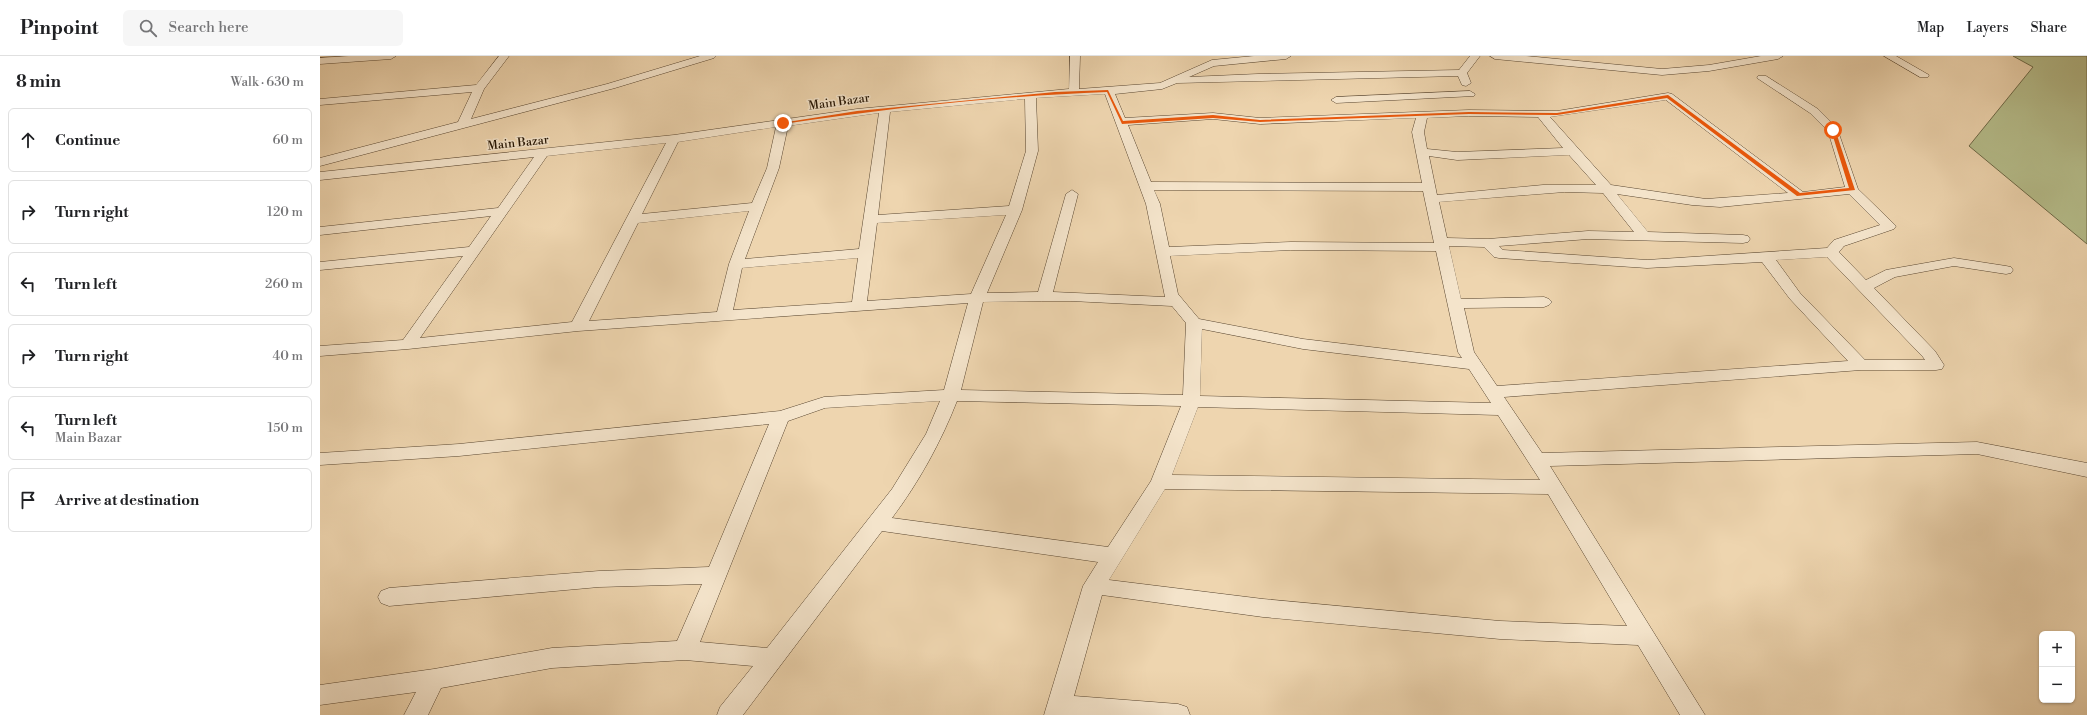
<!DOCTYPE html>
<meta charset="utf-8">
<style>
body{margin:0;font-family:"Libre Bodoni",serif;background:#f6f6f6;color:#202124}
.controls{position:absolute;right:12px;bottom:12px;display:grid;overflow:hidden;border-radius:6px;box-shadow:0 1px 3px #0004}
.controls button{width:36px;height:36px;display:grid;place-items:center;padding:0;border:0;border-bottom:1px solid #e0e0e0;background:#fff;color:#202124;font:20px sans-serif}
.stop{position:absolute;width:12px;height:12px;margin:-9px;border:3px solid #ea580c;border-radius:50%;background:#fff}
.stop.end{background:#ea580c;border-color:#fff;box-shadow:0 1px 4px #0008}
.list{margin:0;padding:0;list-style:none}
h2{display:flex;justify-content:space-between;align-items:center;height:52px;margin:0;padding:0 16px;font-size:17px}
h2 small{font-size:13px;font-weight:400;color:#757577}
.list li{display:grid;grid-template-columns:26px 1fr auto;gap:12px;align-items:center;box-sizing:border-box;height:64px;margin:0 8px 8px;padding:0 8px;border:1px solid #e0e0e0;border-radius:6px}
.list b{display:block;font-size:15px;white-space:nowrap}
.list p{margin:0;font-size:13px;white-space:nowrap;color:#757577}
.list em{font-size:13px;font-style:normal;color:#757577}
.icon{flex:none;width:22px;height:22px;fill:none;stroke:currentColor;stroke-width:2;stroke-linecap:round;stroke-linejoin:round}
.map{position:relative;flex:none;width:1767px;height:659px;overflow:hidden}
header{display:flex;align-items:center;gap:24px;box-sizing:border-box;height:56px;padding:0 20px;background:#fff;border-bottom:1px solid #e0e0e0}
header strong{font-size:19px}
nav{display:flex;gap:22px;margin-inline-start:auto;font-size:14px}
.search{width:280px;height:36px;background:#f6f6f6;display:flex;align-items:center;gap:10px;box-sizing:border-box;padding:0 14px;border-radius:6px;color:#757577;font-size:15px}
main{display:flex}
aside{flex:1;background:#fff}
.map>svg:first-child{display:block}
.green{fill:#b6be8c;stroke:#6e6a48}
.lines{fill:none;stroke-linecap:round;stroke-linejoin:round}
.minor-casing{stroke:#594630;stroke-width:1}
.minor{fill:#f4e4cb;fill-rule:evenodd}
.route{fill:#ea580c}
.labels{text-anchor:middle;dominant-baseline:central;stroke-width:3;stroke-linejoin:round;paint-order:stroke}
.far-street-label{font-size:12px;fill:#271705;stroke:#f4e4cb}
</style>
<header>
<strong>Pinpoint</strong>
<div class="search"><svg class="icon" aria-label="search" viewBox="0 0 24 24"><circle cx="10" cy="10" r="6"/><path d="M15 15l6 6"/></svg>Search here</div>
<nav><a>Map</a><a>Layers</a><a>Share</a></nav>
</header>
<main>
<aside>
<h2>8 min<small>Walk · 630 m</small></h2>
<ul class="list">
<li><svg class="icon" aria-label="ahead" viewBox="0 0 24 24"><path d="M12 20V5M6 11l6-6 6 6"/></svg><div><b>Continue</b></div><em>60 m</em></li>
<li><svg class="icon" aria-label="right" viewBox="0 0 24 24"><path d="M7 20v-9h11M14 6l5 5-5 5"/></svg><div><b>Turn right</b></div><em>120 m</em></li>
<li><svg class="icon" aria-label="left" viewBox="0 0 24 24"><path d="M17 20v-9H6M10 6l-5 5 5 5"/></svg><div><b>Turn left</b></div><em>260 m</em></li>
<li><svg class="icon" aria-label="right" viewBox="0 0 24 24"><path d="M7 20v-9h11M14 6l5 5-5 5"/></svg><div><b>Turn right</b></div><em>40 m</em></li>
<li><svg class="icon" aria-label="left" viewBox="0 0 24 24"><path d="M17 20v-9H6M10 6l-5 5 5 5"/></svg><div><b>Turn left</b><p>Main Bazar</p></div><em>150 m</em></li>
<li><svg class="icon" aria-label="arrive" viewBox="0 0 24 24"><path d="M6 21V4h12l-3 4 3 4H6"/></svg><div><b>Arrive at destination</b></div></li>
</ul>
</aside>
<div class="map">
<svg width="1767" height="659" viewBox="0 0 1767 659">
<rect width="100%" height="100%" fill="#eed5af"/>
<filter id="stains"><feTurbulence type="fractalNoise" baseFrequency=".005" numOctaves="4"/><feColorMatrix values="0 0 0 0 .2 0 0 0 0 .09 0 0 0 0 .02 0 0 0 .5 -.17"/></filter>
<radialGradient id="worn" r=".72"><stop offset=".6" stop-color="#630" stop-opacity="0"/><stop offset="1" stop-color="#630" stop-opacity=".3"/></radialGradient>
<!-- green -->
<path class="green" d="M1693 0H1767V188L1649 90 1713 11Z"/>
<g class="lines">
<!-- minor casing -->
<g class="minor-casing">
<path id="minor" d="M29 0H76L71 3 0 8V2Z
M179 0H189L164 33 151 63 287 28 380 0H396L394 2 295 32 0 110V102L138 66 152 36 0 49V43L156 29Z
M750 0H760L759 33 840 27 892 4 934 0H971L966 3 894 10 869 21 938 18 1139 14 1150 0H1160L1147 17 1151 27 1146 30 1142 29 1138 20 857 27 842 33 795 38 805 62 893 57 940 62 1149 54 1237 55 1348 37 1352 38 1483 136 1525 131 1508 75 1490 57 1437 22 1438 20H1446L1498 53 1517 72 1538 133 1576 170 1574 173 1524 190 1519 196 1546 224 1566 214 1634 202 1686 210 1691 211 1693 214 1691 217 1686 218 1634 210 1575 221 1554 232 1615 295 1624 309 1622 313 1616 314H1541L1184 341 1222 397 1657 386 1767 407V421L1657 398 1230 410 1385 659H1360L1318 589 1180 583 943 561 782 539 754 640 858 648 867 651 870 659H724L763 530 778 506 562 475 423 659H397L400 651 433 610 365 604 232 612 121 632 108 659H84L96 636 0 649V629L114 613 232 592 357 585 382 528 279 531 69 550 61 547 58 541 61 535 69 532 279 515 389 511 449 368 139 400 0 409V397L139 388 460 355 504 341 624 334 648 247 258 275 88 293 0 300V290L83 284 143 200 0 214V206L149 191 171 160 0 179V171L178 152 214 101 0 124V116L354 79 537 53 749 33ZM785 38 826 148 845 241 733 236 758 138 752 134 746 138 718 236 667 237 702 154 718 95 716 42ZM705 43 706 95 689 150 558 159 570 56ZM1346 44 1468 137 1386 143 1291 129 1230 61ZM559 57 539 193 425 203 459 112 468 70ZM1149 60 1218 61 1243 92 1137 96 1107 93 1104 76 1107 62ZM1096 62 1092 76 1102 127 831 126 808 69 893 63 940 68ZM456 71 447 112 432 147 322 158 358 86ZM346 87 252 266 100 282 227 100ZM1249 99 1276 129H1223L1117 139 1109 100 1137 104ZM834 134 1103 135 1114 187 971 186 849 191 840 148ZM1245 136 1283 137 1314 176 1268 175 1168 183 1127 182 1119 146ZM1297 138 1372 149 1400 151 1529 138 1560 169 1514 184 1507 192 1327 204 1183 194 1179 190 1268 183 1423 187 1428 186 1430 183 1428 180 1423 179 1328 176ZM429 155 409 208 397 256 269 265 318 167ZM686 159 651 238 547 245 557 167ZM1129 190 1164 191 1174 201 1179 202 1327 212 1442 206 1470 243 1528 305 1177 330 1154 296 1144 252 1224 251 1229 249 1232 246 1229 243 1224 241 1141 243ZM971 194 1116 195 1138 296 1142 302 983 283 879 263 858 238 850 200ZM1507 201 1603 301 1605 304H1545L1480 237 1456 204ZM538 202 532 246 413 254 422 212ZM722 245H751L852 250 866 267 863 339 641 334 663 246ZM882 273 983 293 1149 313 1171 347 880 340ZM620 345 606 378 572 433 447 592 380 586 468 365 505 352ZM637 345 861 350 831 425 788 491 572 462C599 426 621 386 637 345ZM878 351 1178 359 1220 424 852 419ZM845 433 1228 438 1307 570 1180 565 943 543 789 524Z
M1170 0H1206L1342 13 1389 9 1441 0H1463L1458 3 1389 15 1342 19 1175 3Z
M1564 0H1576L1609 19 1608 21H1600Z
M1150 35 1155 38 1154 40 1016 47 1011 44 1016 41Z"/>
</g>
<!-- minor -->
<use href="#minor" class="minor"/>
</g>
<!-- route -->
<path class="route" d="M788 34 803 65 893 59 940 64 1149 56 1237 57 1348 39 1480 137 1529 132 1511 74 1515 73 1535 134 1477 140 1347 42 1237 59 1149 58 940 66 893 62 802 68 787 36C679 40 570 52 463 68L461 67 537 55 735 36Z"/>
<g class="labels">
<!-- far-street labels -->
<g class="far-street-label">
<text transform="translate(519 46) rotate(-8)">Main Bazar</text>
<text transform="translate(198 87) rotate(-6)">Main Bazar</text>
</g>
</g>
<rect width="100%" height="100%" filter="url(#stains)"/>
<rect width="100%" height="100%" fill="url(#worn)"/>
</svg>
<div class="controls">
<button>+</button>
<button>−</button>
</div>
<div class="stop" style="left:1513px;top:74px"></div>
<div class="stop end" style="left:463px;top:67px"></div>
</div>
</main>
